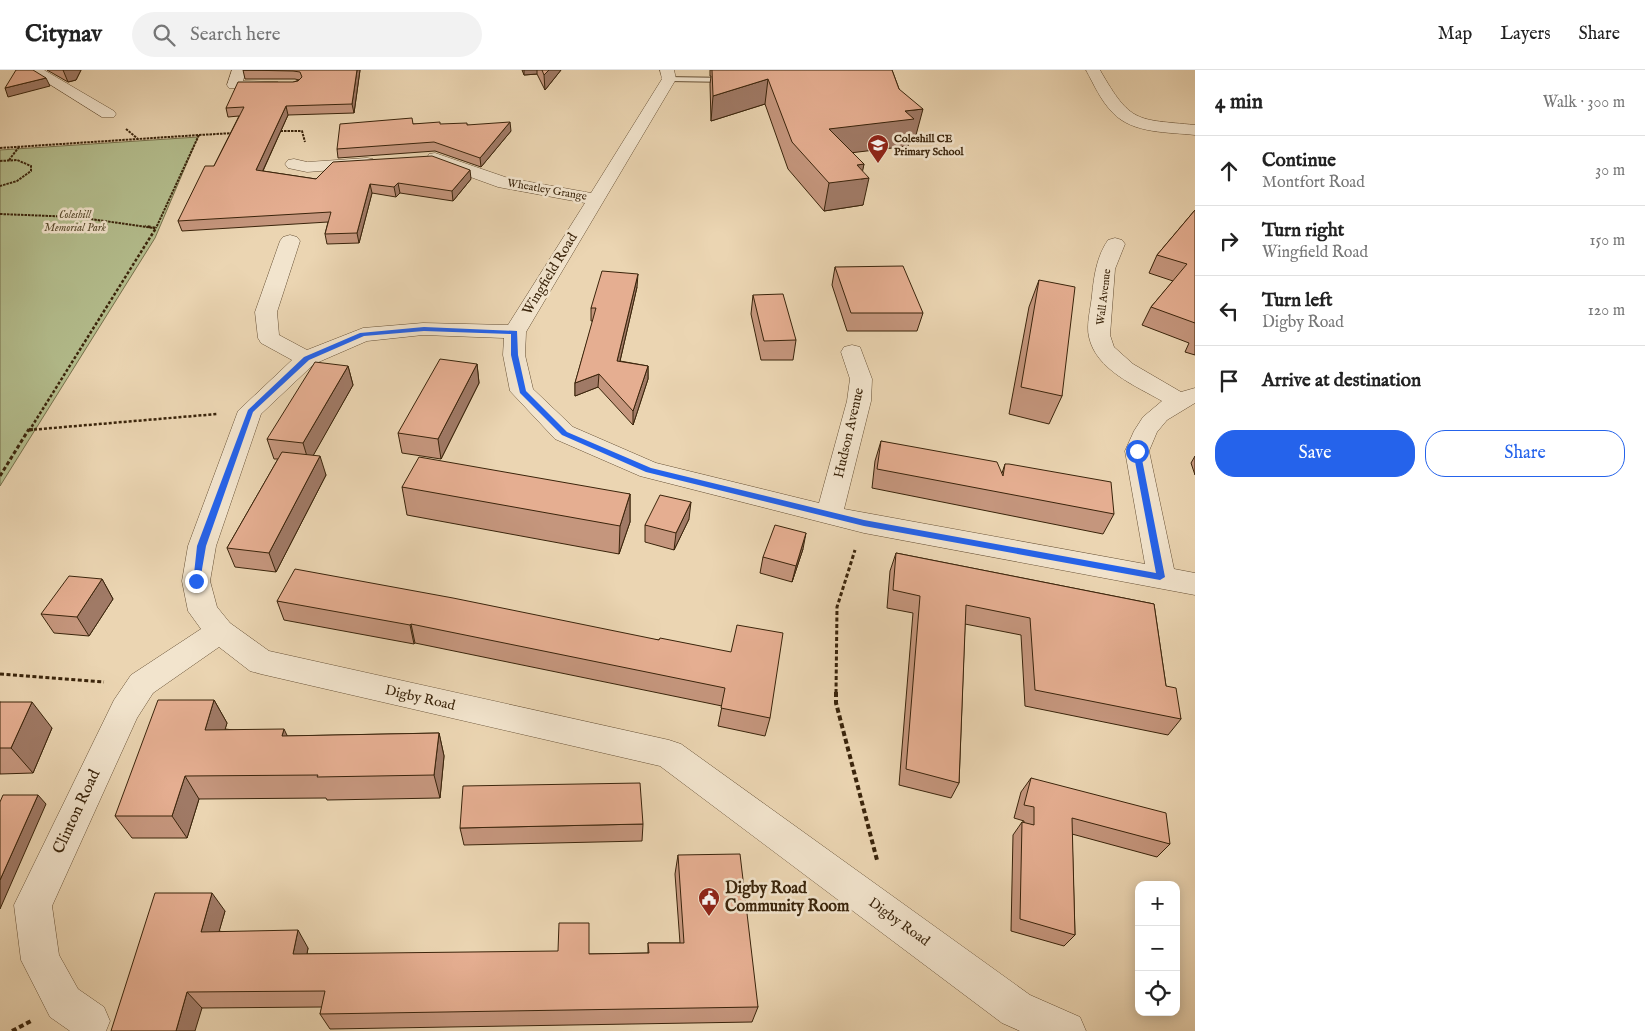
<!DOCTYPE html>
<meta charset="utf-8">
<style>
body{margin:0;font-family:"IM FELL English",serif;background:#f2f2f2;color:#222}
.controls{position:absolute;right:15px;bottom:15px;display:grid;overflow:hidden;border-radius:10px;box-shadow:0 2px 12px #0003}
.controls button{width:45px;height:45px;display:grid;place-items:center;padding:0;border:0;border-bottom:1px solid #e0e0e0;background:#fff;color:#222;font:25px sans-serif}
.stop{position:absolute;width:15px;height:15px;margin:-11px;border:4px solid #2563eb;border-radius:50%;background:#fff}
.stop.end{background:#2563eb;border-color:#fff;box-shadow:0 1px 5px #0008}
.list{margin:0;padding:0;list-style:none}
h2{display:flex;justify-content:space-between;align-items:center;height:65px;margin:0;padding:0 20px;font-size:21px}
h2 small{font-size:16px;font-weight:400;color:#767676}
.list li{display:grid;grid-template-columns:32px 1fr auto;gap:15px;align-items:center;box-sizing:border-box;height:70px;padding:0 20px;border-top:1px solid #e0e0e0}
.list b{display:block;font-size:19px;white-space:nowrap}
.list p{margin:0;font-size:16px;white-space:nowrap;color:#767676}
.list em{font-size:16px;font-style:normal;color:#767676}
.actions{display:flex;gap:10px;padding:15px 20px}
.actions a{flex:1;padding:11px 0;border:1px solid #2563eb;border-radius:20px;text-align:center;font-size:18px;color:#2563eb}
.actions .main{background:#2563eb;color:#fff}
.icon{flex:none;width:28px;height:28px;fill:none;stroke:currentColor;stroke-width:2;stroke-linecap:round;stroke-linejoin:round}
.map{position:relative;flex:none;width:1195px;height:961px;overflow:hidden}
header{display:flex;align-items:center;gap:30px;box-sizing:border-box;height:70px;padding:0 25px;background:#fff;border-bottom:1px solid #e0e0e0}
header strong{font-size:24px}
nav{display:flex;gap:28px;margin-inline-start:auto;font-size:18px}
.search{width:350px;height:45px;background:#f2f2f2;display:flex;align-items:center;gap:12px;box-sizing:border-box;padding:0 18px;border-radius:28px;color:#767676;font-size:19px}
main{display:flex}
aside{flex:1;background:#fff}
.map>svg:first-child{display:block}
.green{fill:#b4be8e;stroke:#77714c}
.lines{fill:none;stroke-linecap:round;stroke-linejoin:round}
.lane-casing{stroke:#665035;stroke-width:2}
.street-casing{stroke:#665035;stroke-width:1}
.path-far3{stroke:#3a240b;stroke-width:2;stroke-dasharray:2.5 1;stroke-linecap:butt}
.path-far2{stroke:#3a240b;stroke-width:2.5;stroke-dasharray:3 2;stroke-linecap:butt}
.path-far1{stroke:#3a240b;stroke-width:3;stroke-dasharray:4 2.5;stroke-linecap:butt}
.path{stroke:#3a240b;stroke-width:4;stroke-dasharray:5 3;stroke-linecap:butt}
.lane{fill:#f2e4cd;fill-rule:evenodd}
.street{fill:#f2e4cd;fill-rule:evenodd}
.wall{fill:#c5967d;stroke:#3a240b}
.shaded-wall{fill:#a07a66;stroke:#3a240b}
.building{fill:#e5ae91;stroke:#3a240b}
.route{fill:#2563eb}
.labels{text-anchor:middle;dominant-baseline:central;stroke-width:5;stroke-linejoin:round;paint-order:stroke}
.far-poi-label{font-size:11px;font-weight:bold;fill:#3a240b;stroke:#f2e4cd;text-anchor:start}
.far-street-label{font-size:11px;fill:#3a240b;stroke:#f2e4cd}
.far-park-label{font-size:11px;font-style:italic;fill:#584a2c;stroke:#f2e4cd}
.street-label{font-size:14px;fill:#3a240b;stroke:#f2e4cd}
.near-street-label{font-size:16px;fill:#3a240b;stroke:#f2e4cd}
.near-poi-label{font-size:16px;font-weight:bold;fill:#3a240b;stroke:#f2e4cd;text-anchor:start}
</style>
<header>
<strong>Citynav</strong>
<div class="search"><svg class="icon" aria-label="search" viewBox="0 0 24 24"><circle cx="10" cy="10" r="6"/><path d="M15 15l6 6"/></svg>Search here</div>
<nav><a>Map</a><a>Layers</a><a>Share</a></nav>
</header>
<main>
<div class="map">
<svg width="1195" height="961" viewBox="0 0 1195 961">
<rect width="100%" height="100%" fill="#ebd5b2"/>
<filter id="stains"><feTurbulence type="fractalNoise" baseFrequency=".004" numOctaves="4"/><feColorMatrix values="0 0 0 0 .2 0 0 0 0 .09 0 0 0 0 .02 0 0 0 .5 -.17"/></filter>
<radialGradient id="worn" r=".72"><stop offset=".6" stop-color="#630" stop-opacity="0"/><stop offset="1" stop-color="#630" stop-opacity=".3"/></radialGradient>
<!-- green -->
<path class="green" d="M198 67 155 168 0 416V80Z"/>
<g class="lines">
<!-- lane casing -->
<g class="lane-casing">
<path id="lane" d="M666 7 730 8 734 10 730 12 669 11 665 9Z"/>
</g>
<!-- street casing -->
<g class="street-casing">
<path id="street" d="M27 0H44L114 41 116 44 114 47H102Z
M232 0H246L243 11 278 12 280 15 278 18 273 19 229 18 227 15Z
M660 0H674L676 9 526 262 525 285 533 319 573 357 656 393 819 433 847 331 850 309 841 282 844 277 852 275 860 277 872 309 871 331 844 439 1145 494 1125 381 1134 361 1143 347 1162 331C1136 316 1096 300 1089 267 1086 255 1091 237 1092 225 1094 205 1097 186 1108 170L1115 168 1122 170 1125 174 1115 199 1110 265 1114 277 1133 294 1181 322 1195 318V333L1167 350 1157 362 1149 381 1174 499 1195 503V525L864 463 640 406 555 369 510 321 503 285 504 268 423 265 367 271 314 294 261 344 216 476 210 511 217 537 230 553 269 581 669 670 681 674 1030 925 1080 947 1086 961H1020L1002 953 660 696 261 604 250 601 219 577 153 623 137 648 52 836 59 885 78 919 104 937 110 951 106 961H70L50 947 21 890 14 835 114 630 131 605 201 559 188 541 182 511 188 476 238 341 292 290 261 273 258 268 255 242 280 171 283 167 290 165 297 167 300 171 277 242 279 265 307 280 363 258 423 253 508 255 585 133 498 117 429 92 427 88 429 84 435 83 508 108 591 123 662 9Z
M1086 0H1100C1131 54 1136 49 1195 55V65C1169 62 1133 64 1113 43 1101 31 1094 15 1086 0Z
M367 88 373 89 376 93 373 97 307 102 288 98 285 94 288 90 294 89 307 92Z"/>
</g>
<!-- path-far3 -->
<path class="path-far3" d="M126 59 138 69
M277 61H302L305 72
M199 65 234 63
M0 78 199 65 156 158
M9 90 19 77
M0 91 17 90 31 96V101L17 111 0 116
M0 144 76 147 154 158"/>
<!-- path-far2 -->
<path class="path-far2" d="M29 360 217 344
M29 361 156 158 145 156"/>
<!-- path-far1 -->
<path class="path-far1" d="M29 360 36 359
M0 406 29 359
M0 604 104 612
M836 623 837 537 855 480"/>
<!-- path -->
<path class="path" d="M836 622V633L877 790
M12 961 31 951"/>
<!-- lane -->
<use href="#lane" class="lane"/>
<!-- street -->
<use href="#street" class="street"/>
</g>
<!-- wall -->
<path class="wall" d="M47 0H81L76 10 68 12Z
M243 0H360L354 43 288 45 263 101 316 109H471L453 131 400 123 396 127 372 123 359 173 327 174 325 164 328 152 182 161 178 151 214 96 239 46 228 47 226 38 299 10 295 9H245Z
M522 0H561L545 20 537 4 524 5Z
M710 0H892L916 65H910L908 76 852 82 864 94 862 101 863 135 824 141 788 99 765 34 711 51 710 14 711 6H710Z
M413 54 467 55 511 61 481 97 435 81 338 88 337 79Z
M1195 140V285L1185 282 1189 273 1142 255 1151 237 1173 211 1149 203 1157 185Z
M835 197 923 243 917 261H847L832 215Z
M1039 210 1062 326 1049 354 1009 344 1029 237Z
M637 217 620 291 648 296V309L633 355 598 317 575 326V313L593 251H591V238Z
M753 225 796 270 793 290H761L751 244Z
M477 294 479 313 441 389 402 383 398 363Z
M348 296 353 315 313 385 326 405 276 502 235 497 227 478 278 389H274L267 369Z
M881 371 1002 403 1005 394 1114 444 1103 464 872 418 875 391Z
M1195 386V405L1191 393Z
M402 417 630 424V452L619 484 407 445Z
M689 449 674 480 645 472V455Z
M803 479 792 512 760 503 763 487Z
M896 483 1154 534 1166 616 1181 649 1168 665 1025 636 1021 565 965 554 959 713 951 728 899 715 913 543 887 538 890 501Z
M102 509 113 529 89 566 54 563 41 544Z
M277 531 659 570 770 648 765 666 718 656 722 636 415 573 414 574 284 550Z
M214 630 227 653 225 659 287 666 439 663 444 686 440 728 327 730 326 728 199 729 187 768H132L115 746Z
M0 632 52 658 33 703 0 704Z
M1031 708 1170 774 1157 787 1072 764 1075 865 1064 876 1011 861 1013 765 1022 752H1024V751L1014 748 1021 722Z
M643 754 642 771 464 775 460 758Z
M678 785 758 937 752 952 330 959 320 944 322 937 202 938 111 961 225 841 219 861 308 878 307 884H589L648 883V873H680L675 804Z"/>
<!-- shaded-wall -->
<path class="shaded-wall" d="M63 0H81L76 10 68 12Z
M357 0H360L354 43 352 34Z
M524 0H537V4L524 5Z
M549 0H561L545 20 544 5Z
M46 8 50 16 8 27 5 18Z
M768 9 765 34 711 51 713 26Z
M286 36 288 45 259 109 256 100Z
M923 39 916 65H910L908 76 825 86 829 59 905 41Z
M510 52 511 61 481 97 480 88Z
M864 94 861 109 869 108 863 135 824 141 829 113 857 95Z
M470 100 471 109 453 131 452 121Z
M398 113 400 123 396 127 394 117Z
M370 114 372 123 359 173 357 163Z
M638 204 637 217 617 304V291Z
M477 294 479 313 441 389 438 369Z
M348 296 353 315 309 393 303 373Z
M648 296V309L633 355V341Z
M599 304 598 317 575 326V313Z
M320 386 326 405 276 502 269 483Z
M630 424V452L619 484 620 456Z
M691 432 689 449 674 480 676 463Z
M806 463 803 479 792 512 796 496Z
M102 509 113 529 89 566 77 547Z
M411 554 415 573 414 574 410 555Z
M214 630 227 653 218 683 205 660Z
M32 632 52 658 33 703 11 678Z
M284 659 295 682 282 666Z
M439 663 444 686 440 728 434 705Z
M185 706 199 729 187 768 172 746Z
M38 725 46 734 0 839V810Z
M212 823 225 841 214 879 201 862Z
M298 860 308 878 304 901 293 884Z
M187 922 202 938 195 961H176Z"/>
<!-- building -->
<path class="building" d="M16 0H33L46 8 5 18Z
M243 0H357L352 34 286 36 256 100 316 109 333 92 432 86 470 100 452 121 398 113 394 117 370 114 357 163 325 164 331 142 178 151 205 96H214L244 37 226 38 238 12H293L298 11 302 7 300 2 293 1Z
M542 0H549L544 5Z
M712 0H892L899 19 923 39 905 41 914 49 829 59 864 94 857 95 869 108 829 113 792 72 768 9 713 26Z
M412 48 413 54 440 52V54L467 53V55L510 52 480 88 434 72 337 79 340 54Z
M1195 140V253L1151 237 1187 194 1157 185Z
M903 196 923 243H851L835 197Z
M602 201 638 204 617 291 648 296 633 341 599 304 575 313 596 238H591Z
M1039 210 1075 217 1062 326 1021 317Z
M783 224 796 270 764 271 753 225Z
M440 289 477 294 438 369 398 363Z
M315 292 348 296 303 373 267 369Z
M881 371 997 392 1003 406 1005 394H1009L1111 412 1114 444 877 399Z
M282 382 320 386 269 483 227 478Z
M419 387 630 424 620 456 402 417Z
M660 425 691 432 676 463 645 455Z
M775 455 806 463 796 496 763 487Z
M896 483 1154 534 1166 616 1176 618 1181 649 1035 620 1030 548 966 535 959 713 906 699 920 526 893 520Z
M295 499 453 528 659 570 660 568 731 582 737 555 783 563 770 648 721 638 725 618 411 554 410 555 277 531Z
M69 506 102 509 77 547 41 544Z
M158 630H214L205 660 284 659 282 666 439 663 434 705 317 707 318 705 185 706 172 746H115Z
M0 632H32L11 678H0Z
M1031 708 1166 743 1170 774 1072 748 1075 865 1020 849 1022 752 1034 755V737L1024 735Z
M640 713 643 754 460 758 463 716Z
M3 725H38L0 810V732Z
M740 784 758 937 320 944 325 921 187 922 176 961H111L155 823H212L201 862 298 860 293 884 558 881 559 853H589V884L649 883 648 873H684L678 785Z"/>
<!-- route -->
<path class="route" d="M424 257 517 261 518 285 526 321 567 362 651 398 864 450 1156 503 1133 381 1140 379 1165 507 1160 510 864 456 646 402 562 365 520 323 511 285V264L424 261 364 266 309 290 253 342 206 476 200 511 196 514 193 513 197 476 248 340 304 287 360 263Z"/>
<!-- icons -->
<defs>
<g id="school-pin" transform="scale(1.125)"><path d="M0 17L-7.5 6A9.5 9.5 0 1 1 7.5 6Z" fill="#8f2418" stroke="#f2e4cd"/><path d="M0-5L7-2L0 1L-7-2ZM-4 1L0 2.5L4 1V4Q0 6-4 4Z" fill="#fff"/></g>
<g id="civic-pin" transform="scale(1.125)"><path d="M0 17L-7.5 6A9.5 9.5 0 1 1 7.5 6Z" fill="#8f2418" stroke="#f2e4cd"/><path d="M-.6-6.5H3V-4.5H.6V-3L4-1V1h2V6H-6V1h2V-1L-.6-3ZM-1.2 2.5V6h2.4V2.5Z" fill="#fff"/></g>
</defs>
<g fill-rule="evenodd">
<use href="#school-pin" x="878" y="75"/>
<use href="#civic-pin" x="709" y="828"/>
</g>
<g class="labels">
<!-- far-poi labels -->
<g class="far-poi-label">
<text x="894" y="69">Coleshill CE<tspan x="894" dy="13">Primary School</tspan></text>
</g>
<!-- far-street labels -->
<g class="far-street-label">
<text transform="translate(547 120) rotate(10)">Wheatley Grange</text>
<text transform="translate(1104 227) rotate(-83)">Wall Avenue</text>
</g>
<!-- far-park labels -->
<g class="far-park-label">
<text x="75" y="145">Coleshill<tspan x="75" dy="13">Memorial Park</tspan></text>
</g>
<!-- street labels -->
<g class="street-label">
<text transform="translate(550 204) rotate(-59)">Wingfield Road</text>
<text transform="translate(849 363) rotate(-77)">Hudson Avenue</text>
<text transform="translate(420 628) rotate(13)">Digby Road</text>
<text transform="translate(899 852) rotate(36)">Digby Road</text>
</g>
<!-- near-street labels -->
<g class="near-street-label">
<text transform="translate(77 742) rotate(-65)">Clinton Road</text>
</g>
<!-- near-poi labels -->
<g class="near-poi-label">
<text x="725" y="819">Digby Road<tspan x="725" dy="18">Community Room</tspan></text>
</g>
</g>
<rect width="100%" height="100%" filter="url(#stains)"/>
<rect width="100%" height="100%" fill="url(#worn)"/>
</svg>
<div class="controls">
<button>+</button>
<button>−</button>
<button><svg class="icon" aria-label="locate" viewBox="0 0 24 24"><circle cx="12" cy="12" r="6"/><path d="M12 2v4M12 18v4M2 12h4M18 12h4"/></svg></button>
</div>
<div class="stop" style="left:1137px;top:381px"></div>
<div class="stop end" style="left:196px;top:511px"></div>
</div>
<aside>
<h2>4 min<small>Walk · 300 m</small></h2>
<ul class="list">
<li><svg class="icon" aria-label="ahead" viewBox="0 0 24 24"><path d="M12 20V5M6 11l6-6 6 6"/></svg><div><b>Continue</b><p>Montfort Road</p></div><em>30 m</em></li>
<li><svg class="icon" aria-label="right" viewBox="0 0 24 24"><path d="M7 20v-9h11M14 6l5 5-5 5"/></svg><div><b>Turn right</b><p>Wingfield Road</p></div><em>150 m</em></li>
<li><svg class="icon" aria-label="left" viewBox="0 0 24 24"><path d="M17 20v-9H6M10 6l-5 5 5 5"/></svg><div><b>Turn left</b><p>Digby Road</p></div><em>120 m</em></li>
<li><svg class="icon" aria-label="arrive" viewBox="0 0 24 24"><path d="M6 21V4h12l-3 4 3 4H6"/></svg><div><b>Arrive at destination</b></div></li>
</ul>
<div class="actions"><a class="main">Save</a><a>Share</a></div>
</aside>
</main>
